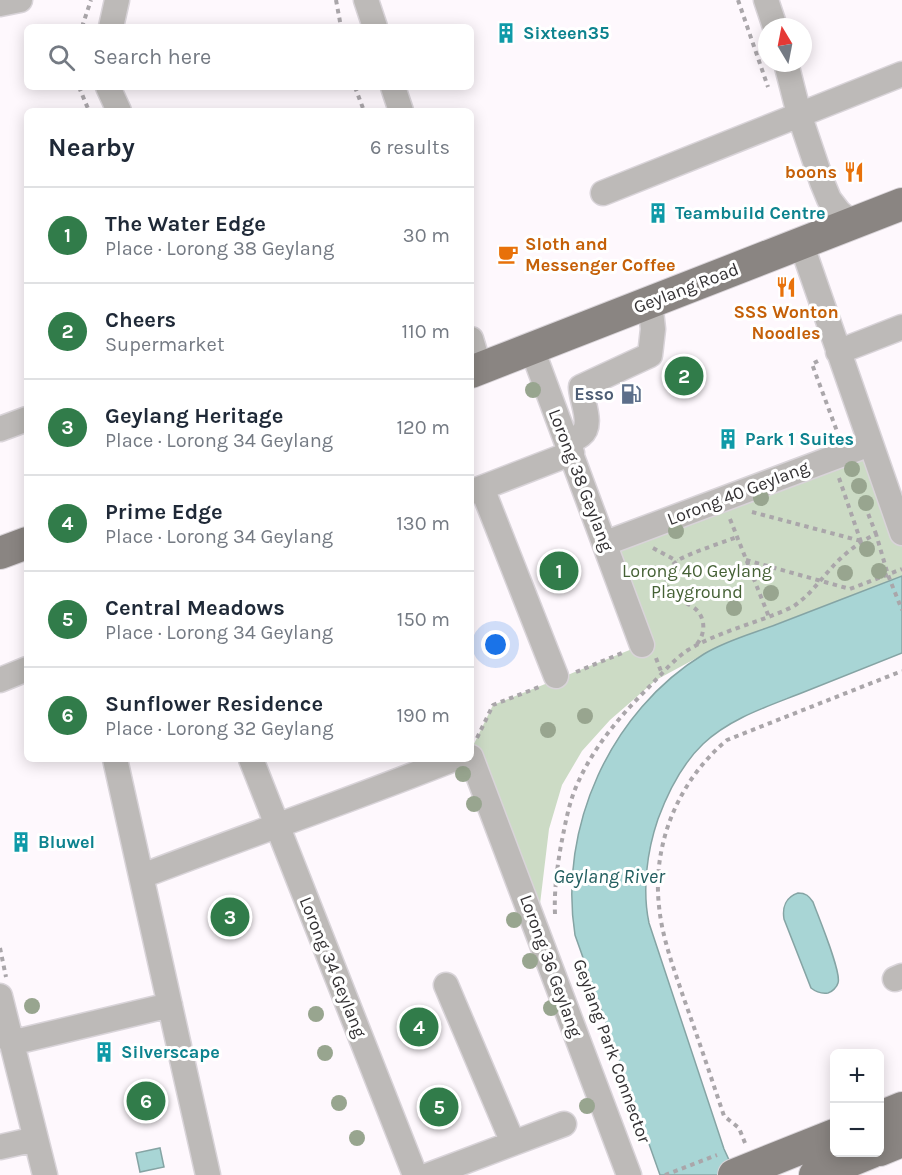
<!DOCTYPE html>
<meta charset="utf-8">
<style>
body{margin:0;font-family:Karla,sans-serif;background:#f6f6f7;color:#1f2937}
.controls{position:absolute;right:18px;bottom:18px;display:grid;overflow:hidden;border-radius:9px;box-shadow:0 3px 15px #0003}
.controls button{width:54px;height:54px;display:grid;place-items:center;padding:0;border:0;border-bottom:2px solid #e0e1e3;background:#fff;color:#1f2937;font:30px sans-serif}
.compass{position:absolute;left:758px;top:18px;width:54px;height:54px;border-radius:50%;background:#fff;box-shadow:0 3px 15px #0003;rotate:350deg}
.you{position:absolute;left:496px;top:645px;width:21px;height:21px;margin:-15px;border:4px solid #fff;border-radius:50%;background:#1a73e8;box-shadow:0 0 0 9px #1a73e833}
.badge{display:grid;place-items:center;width:39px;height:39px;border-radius:50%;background:#317c4a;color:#fff;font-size:20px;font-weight:700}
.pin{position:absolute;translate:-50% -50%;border:3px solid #fff;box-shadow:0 2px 6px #0006}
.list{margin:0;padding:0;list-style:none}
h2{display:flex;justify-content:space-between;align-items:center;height:78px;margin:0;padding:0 24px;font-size:26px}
h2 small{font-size:20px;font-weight:400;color:#747a83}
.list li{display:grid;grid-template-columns:39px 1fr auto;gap:18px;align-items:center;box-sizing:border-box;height:96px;padding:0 24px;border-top:2px solid #e0e1e3}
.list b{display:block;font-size:22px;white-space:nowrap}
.list p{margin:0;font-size:20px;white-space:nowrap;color:#747a83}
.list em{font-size:20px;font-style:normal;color:#747a83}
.icon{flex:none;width:33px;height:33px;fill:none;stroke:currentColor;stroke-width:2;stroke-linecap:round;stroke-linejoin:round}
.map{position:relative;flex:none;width:902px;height:1175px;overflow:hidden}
.search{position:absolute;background:#fff;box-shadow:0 3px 15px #0003;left:24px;top:24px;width:450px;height:66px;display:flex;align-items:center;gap:15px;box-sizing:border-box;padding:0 21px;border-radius:9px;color:#747a83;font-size:22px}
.panel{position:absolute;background:#fff;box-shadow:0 3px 15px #0003;left:24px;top:108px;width:450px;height:654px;border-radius:9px}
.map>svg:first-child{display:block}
.green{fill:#ccdbc5}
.water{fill:#a8d5d5;stroke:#85a4a4;stroke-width:1.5}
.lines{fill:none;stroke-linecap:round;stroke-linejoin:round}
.minor-casing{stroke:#d9d4d9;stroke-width:27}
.major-casing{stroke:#d9d4d9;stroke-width:34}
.path{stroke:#aaa6aa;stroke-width:4;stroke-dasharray:4.5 4.5;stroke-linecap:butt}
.minor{stroke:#bdbab8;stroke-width:24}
.major{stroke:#8a8582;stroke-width:32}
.tree{fill:#98a58f}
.labels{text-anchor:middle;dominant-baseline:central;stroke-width:6;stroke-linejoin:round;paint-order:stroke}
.culture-label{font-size:18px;font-weight:bold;fill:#0d838f;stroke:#fff;text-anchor:start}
.food-label{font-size:18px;font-weight:bold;fill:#c56008;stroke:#fff;text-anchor:end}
.street-label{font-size:18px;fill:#333133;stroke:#fff}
.service-label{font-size:18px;font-weight:bold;fill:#4e5e75;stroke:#fff;text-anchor:end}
.park-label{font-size:18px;fill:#456135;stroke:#fff}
.water-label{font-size:20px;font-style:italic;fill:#225e5f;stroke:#fff}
</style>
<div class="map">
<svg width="902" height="1175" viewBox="0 0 902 1175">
<rect width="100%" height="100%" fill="#fef8fd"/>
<!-- green -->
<path class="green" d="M870 444 902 534V576L717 647 656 680 610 720 582 751 562 785 549 829 537 929 471 750 493 705 642 645 606 543Z"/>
<!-- water -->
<path class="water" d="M902 576V653C869 666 836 679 804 692 769 706 730 718 703 744 681 765 668 792 658 819 647 851 642 890 649 923L724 1149 736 1175H660L575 935C558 828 610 711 704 654 725 641 751 634 775 625 817 609 860 592 902 576Z
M798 893C806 893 809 896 813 902 818 916 842 973 838 983 837 987 832 992 828 993 821 994 816 992 811 988L784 919C782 907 786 897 798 893Z
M160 1148 164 1167 140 1172 136 1153Z"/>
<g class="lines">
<!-- minor casing -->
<g class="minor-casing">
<path id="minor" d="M366 0 375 27
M766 0 775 27
M0 4 20 0
M111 27 117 0
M786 63 799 114 822 182 829 199 839 212 852 223
M108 87 119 111
M393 87 401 111
M603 193 902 74
M801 243 902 533
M471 339 480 369
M532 349 642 645
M838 352 902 327
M0 429 27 419
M568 443C572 440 577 438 581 435 594 425 581 400 581 387L650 355 653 329 650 302
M482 488 556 676
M471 492 572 453
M606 543 870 444
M0 680 27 669
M471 757 629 1175
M115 759 179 1046
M251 759 415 1175
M142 876C246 836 351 800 454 759
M895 979 902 976
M446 985 513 1143
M0 996 45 1175
M11 1043 170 1005
M181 1055 208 1175
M0 1147 36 1139
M429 1175 564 1124"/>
</g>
<!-- major casing -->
<g class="major-casing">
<path id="major" d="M471 372 902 204
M0 553 27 543
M880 1117 902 1108
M880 1150 902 1141
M734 1175 834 1135
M815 1175 872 1152"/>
</g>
<!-- path -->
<path class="path" d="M336 0 341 27
M738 0 768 87
M82 27 91 0
M79 87 89 111
M355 87 364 111
M818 361 812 364 838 434
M852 472 876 534
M839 478 861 542
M752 512 861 541
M730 519 769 617
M653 548 677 561
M746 560 850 589 902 569
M697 644C706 633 706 616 693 607 679 598 662 596 668 573 670 567 675 562 680 559 698 550 719 544 737 537
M656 658 662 674
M576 672 622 653
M477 738 493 705 539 687
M555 914C554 891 557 868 561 845 565 826 568 806 576 787 592 749 619 717 648 688 661 675 673 660 688 650 721 630 760 623 794 606 810 595 821 579 834 565 846 552 860 542 876 534L888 575 902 610
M0 948 6 977
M745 1143 739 1128 724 1116C711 1077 698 1038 684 999 674 969 662 938 659 906 652 843 679 780 727 740L902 671
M665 1175 717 1155"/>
<!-- minor -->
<use href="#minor" class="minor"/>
<!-- major -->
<use href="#major" class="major"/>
</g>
<!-- trees -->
<g class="tree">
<circle cx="533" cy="390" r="8"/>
<circle cx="852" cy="469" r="8"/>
<circle cx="859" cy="486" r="8"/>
<circle cx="761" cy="498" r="8"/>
<circle cx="866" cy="503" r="8"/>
<circle cx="676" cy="531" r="8"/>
<circle cx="867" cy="549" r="8"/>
<circle cx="879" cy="571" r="8"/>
<circle cx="845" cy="573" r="8"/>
<circle cx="663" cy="591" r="8"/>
<circle cx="771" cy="593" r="8"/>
<circle cx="734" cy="608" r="8"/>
<circle cx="585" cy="716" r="8"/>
<circle cx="548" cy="730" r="8"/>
<circle cx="463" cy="774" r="8"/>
<circle cx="474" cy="804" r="8"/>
<circle cx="514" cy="920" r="8"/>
<circle cx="530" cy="961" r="8"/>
<circle cx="32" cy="1006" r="8"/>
<circle cx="551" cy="1008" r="8"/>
<circle cx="316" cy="1014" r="8"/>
<circle cx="325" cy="1053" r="8"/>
<circle cx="339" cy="1103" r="8"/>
<circle cx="587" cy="1106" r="8"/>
<circle cx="357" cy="1138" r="8"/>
</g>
<!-- icons -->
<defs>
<g id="building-bare" transform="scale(1.62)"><path d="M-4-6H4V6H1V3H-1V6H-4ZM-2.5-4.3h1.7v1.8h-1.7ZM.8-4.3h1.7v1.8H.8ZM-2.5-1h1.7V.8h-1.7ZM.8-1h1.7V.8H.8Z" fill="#0f9aa8" stroke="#fff" stroke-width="2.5" paint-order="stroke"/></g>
<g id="restaurant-bare" transform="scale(1.62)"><path d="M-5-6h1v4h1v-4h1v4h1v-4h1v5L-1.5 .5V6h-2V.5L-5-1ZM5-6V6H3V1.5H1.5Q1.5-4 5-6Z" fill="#e8710a" stroke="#fff" stroke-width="2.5" paint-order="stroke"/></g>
<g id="cafe-bare" transform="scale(1.62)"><path d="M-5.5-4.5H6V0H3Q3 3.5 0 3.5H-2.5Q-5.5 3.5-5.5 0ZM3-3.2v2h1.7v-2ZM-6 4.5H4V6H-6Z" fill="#e8710a" stroke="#fff" stroke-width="2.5" paint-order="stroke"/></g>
<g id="fuel-bare" transform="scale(1.62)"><path d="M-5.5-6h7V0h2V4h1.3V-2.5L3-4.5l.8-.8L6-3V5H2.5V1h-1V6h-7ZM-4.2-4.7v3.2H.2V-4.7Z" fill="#5c6f8a" stroke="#fff" stroke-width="2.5" paint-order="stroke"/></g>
</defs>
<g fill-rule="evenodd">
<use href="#building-bare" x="506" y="33"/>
<use href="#restaurant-bare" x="854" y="172"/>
<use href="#building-bare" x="658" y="213"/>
<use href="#cafe-bare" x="508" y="254"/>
<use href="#restaurant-bare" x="786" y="287"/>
<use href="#fuel-bare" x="631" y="394"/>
<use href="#building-bare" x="728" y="439"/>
<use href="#building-bare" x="21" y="842"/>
<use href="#building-bare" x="104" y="1052"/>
</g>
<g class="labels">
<!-- culture labels -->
<g class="culture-label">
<text x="523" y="33">Sixteen35</text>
<text x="675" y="213">Teambuild Centre</text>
<text x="745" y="439">Park 1 Suites</text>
<text x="38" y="842">Bluwel</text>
<text x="121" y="1052">Silverscape</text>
</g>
<!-- food labels -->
<g class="food-label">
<text x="837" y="172">boons</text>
<text x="525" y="244" text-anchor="start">Sloth and<tspan x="525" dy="21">Messenger Coffee</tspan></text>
<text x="786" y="312" text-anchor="middle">SSS Wonton<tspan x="786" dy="21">Noodles</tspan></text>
</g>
<!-- street labels -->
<g class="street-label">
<text transform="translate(686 288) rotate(-21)">Geylang Road</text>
<text transform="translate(581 480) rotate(69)">Lorong 38 Geylang</text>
<text transform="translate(738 493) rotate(-21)">Lorong 40 Geylang</text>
<text transform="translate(551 966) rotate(70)">Lorong 36 Geylang</text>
<text transform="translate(333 967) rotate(68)">Lorong 34 Geylang</text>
<text transform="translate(612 1051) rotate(70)">Geylang Park Connector</text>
</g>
<!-- service labels -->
<g class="service-label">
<text x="614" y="394">Esso</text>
</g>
<!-- park labels -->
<g class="park-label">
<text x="697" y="571">Lorong 40 Geylang<tspan x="697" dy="21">Playground</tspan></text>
</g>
<!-- water labels -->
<g class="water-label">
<text x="609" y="876">Geylang River</text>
</g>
</g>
</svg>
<div class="controls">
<button>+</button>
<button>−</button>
</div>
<svg class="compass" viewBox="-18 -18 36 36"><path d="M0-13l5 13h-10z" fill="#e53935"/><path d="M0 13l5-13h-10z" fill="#747a83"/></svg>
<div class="you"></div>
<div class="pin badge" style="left:559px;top:571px">1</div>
<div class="pin badge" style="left:684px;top:376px">2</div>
<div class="pin badge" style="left:230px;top:917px">3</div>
<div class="pin badge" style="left:419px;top:1027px">4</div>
<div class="pin badge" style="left:439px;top:1107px">5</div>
<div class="pin badge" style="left:146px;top:1101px">6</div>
<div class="search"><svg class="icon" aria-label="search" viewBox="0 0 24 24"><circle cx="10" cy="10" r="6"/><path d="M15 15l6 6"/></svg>Search here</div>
<section class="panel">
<h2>Nearby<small>6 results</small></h2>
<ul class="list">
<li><span class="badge">1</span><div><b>The Water Edge</b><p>Place · Lorong 38 Geylang</p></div><em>30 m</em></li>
<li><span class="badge">2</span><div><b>Cheers</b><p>Supermarket</p></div><em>110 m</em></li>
<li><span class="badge">3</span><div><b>Geylang Heritage</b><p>Place · Lorong 34 Geylang</p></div><em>120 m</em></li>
<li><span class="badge">4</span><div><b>Prime Edge</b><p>Place · Lorong 34 Geylang</p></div><em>130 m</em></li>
<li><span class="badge">5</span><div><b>Central Meadows</b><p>Place · Lorong 34 Geylang</p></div><em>150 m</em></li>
<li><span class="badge">6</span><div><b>Sunflower Residence</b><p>Place · Lorong 32 Geylang</p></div><em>190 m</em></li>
</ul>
</section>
</div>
